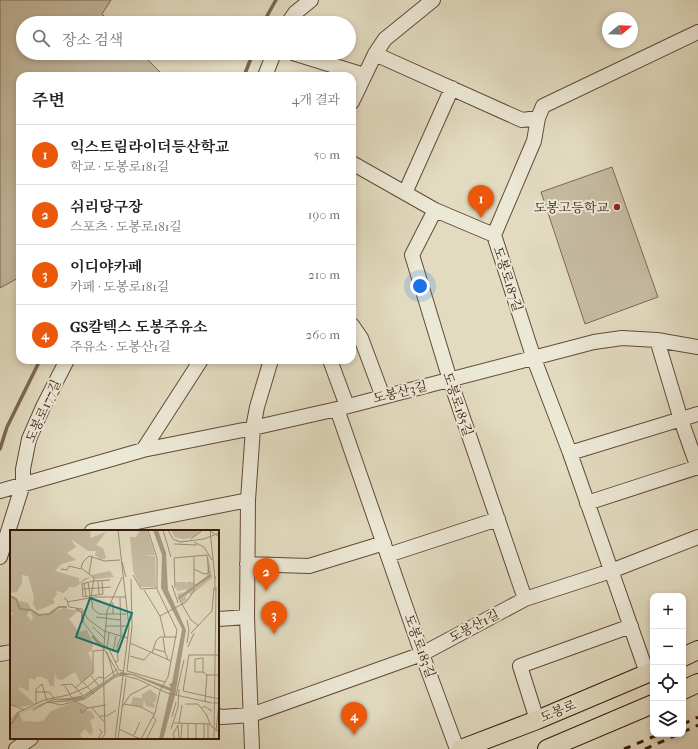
<!DOCTYPE html>
<html lang="ko">
<meta charset="utf-8">
<style>
body{margin:0;font-family:"IM FELL French Canon","Noto Serif KR",serif;background:#f6f6f6;color:#222}
.controls{position:absolute;right:12px;bottom:12px;display:grid;overflow:hidden;border-radius:8px;box-shadow:0 2px 6px #0003}
.controls button{width:36px;height:36px;display:grid;place-items:center;padding:0;border:0;border-bottom:1px solid #e0e0e0;background:#fff;color:#222;font:20px sans-serif}
.compass{position:absolute;left:602px;top:12px;width:36px;height:36px;border-radius:50%;background:#fff;box-shadow:0 2px 6px #0003;rotate:71deg}
.you{position:absolute;left:420px;top:286px;width:14px;height:14px;margin:-10px;border:3px solid #fff;border-radius:50%;background:#1a73e8;box-shadow:0 0 0 6px #1a73e833}
.badge{display:grid;place-items:center;width:26px;height:26px;border-radius:50%;background:#ea580c;color:#fff;font-size:13px;font-weight:700}
.pin{position:absolute;translate:-50% -33px;filter:drop-shadow(0 1px 2px #0008)}
.pin::after{content:'';position:absolute;top:21px;width:14px;height:12px;background:inherit;clip-path:polygon(0 0,100% 0,50% 100%)}
.list{margin:0;padding:0;list-style:none}
h2{display:flex;justify-content:space-between;align-items:center;height:52px;margin:0;padding:0 16px;font-size:17px}
h2 small{font-size:13px;font-weight:400;color:#767676}
.list li{display:grid;grid-template-columns:26px 1fr auto;gap:12px;align-items:center;box-sizing:border-box;height:60px;padding:0 16px;border-top:1px solid #e0e0e0}
.list b{display:block;font-size:15px;white-space:nowrap}
.list p{margin:0;font-size:13px;white-space:nowrap;color:#767676}
.list em{font-size:13px;font-style:normal;color:#767676}
.icon{flex:none;width:22px;height:22px;fill:none;stroke:currentColor;stroke-width:2;stroke-linecap:round;stroke-linejoin:round}
.map{position:relative;flex:none;width:698px;height:749px;overflow:hidden}
.search{position:absolute;background:#fff;box-shadow:0 2px 6px #0003;left:16px;top:16px;width:340px;height:44px;display:flex;align-items:center;gap:10px;box-sizing:border-box;padding:0 14px;border-radius:22px;color:#767676;font-size:15px}
.panel{position:absolute;background:#fff;box-shadow:0 2px 6px #0003;left:16px;top:72px;width:340px;height:292px;border-radius:12px}
.map>svg:first-child{display:block}
.green{fill:#c5baa1;stroke:#7e6956}
.lines{fill:none;stroke-linecap:round;stroke-linejoin:round}
.stream{stroke:#7b6552;stroke-width:3.5}
.minor-casing{stroke:#624938;stroke-width:16}
.major-casing{stroke:#37180b;stroke-width:20}
.minor{stroke:#ece8d6;stroke-width:14}
.major{stroke:#e2dbc0;stroke-width:18}
.rail{stroke:#37180b;stroke-width:3;stroke-dasharray:7 7;stroke-linecap:butt}
.poi-dot{fill:#8f2418;stroke:#ece8d6;stroke-width:1.5}
.labels{text-anchor:middle;dominant-baseline:central;stroke-width:4;stroke-linejoin:round;paint-order:stroke}
.poi-label{font-size:13px;fill:#37180b;stroke:#ece8d6;text-anchor:end}
.street-label{font-size:13px;fill:#37180b;stroke:#ece8d6}
.inset-river{fill:none;stroke:#a89982;stroke-width:2}
.inset-road{fill:none;stroke:#9e8d78;stroke-width:1}
.view{fill:#0f766e;fill-opacity:0.15;stroke:#0f766e;stroke-width:2}
.inset-edge{fill:none;stroke:#37180b;stroke-width:2}
</style>
<div class="map">
<svg width="698" height="749" viewBox="0 0 698 749">
<rect width="100%" height="100%" fill="#e2dbc0"/>
<filter id="stains"><feTurbulence type="fractalNoise" baseFrequency=".005" numOctaves="4"/><feColorMatrix values="0 0 0 0 .2 0 0 0 0 .09 0 0 0 0 .02 0 0 0 .5 -.17"/></filter>
<radialGradient id="worn" r=".72"><stop offset=".6" stop-color="#630" stop-opacity="0"/><stop offset="1" stop-color="#630" stop-opacity=".3"/></radialGradient>
<!-- green -->
<path class="green" d="M0 0H111L102 14 111 23H23V53H141L164 76H20V277L0 288Z
M612 167 658 297 585 324 541 192Z"/>
<g class="lines">
<!-- stream -->
<path class="stream" d="M263 23 276 0
M244 76 253 53
M0 449 7 427 40 360"/>
<!-- minor casing -->
<g class="minor-casing">
<path id="minor" d="M288 23 295 13 311 0
M293 53 364 75
M375 54 522 120 538 118
M265 76 274 53
M352 102 375 54 385 39 433 0
M352 163 435 210 494 235
M405 193 452 88
M435 210 412 255 450 380 525 599
M352 325 361 338 383 397
M657 340 681 420 698 468
M330 360 347 406
M337 409 422 654 457 749
M143 450 201 360
M570 453 698 414
M0 491 143 450 253 428 337 409 594 342 622 338 657 340 698 347
M587 503 698 467
M92 531 248 500
M388 555 498 519
M0 557 23 484V469L29 439 43 407 67 360
M247 564 309 566 384 543
M218 619 247 617
M0 654 11 652
M647 673 570 453 534 359 494 235 534 141 538 118 543 106 698 32
M218 716 222 717 251 715 422 654 525 599 611 571 698 537
M537 720 520 666 631 626
M16 749 31 738
M252 749 247 617 248 500 253 428 257 407 271 360"/>
</g>
<!-- major casing -->
<g class="major-casing">
<path id="major" d="M683 657 698 650
M683 690 698 683
M461 749 537 720 653 671
M547 749 653 704"/>
</g>
<!-- minor -->
<use href="#minor" class="minor"/>
<!-- major -->
<use href="#major" class="major"/>
<!-- rail -->
<path class="rail" d="M683 724 698 717
M683 732 698 725
M624 749 660 734
M645 749 679 734"/>
</g>
<!-- markers -->
<circle class="poi-dot" cx="617" cy="207" r="4"/>
<g class="labels">
<!-- poi labels -->
<g class="poi-label">
<text x="609" y="207">도봉고등학교</text>
</g>
<!-- street labels -->
<g class="street-label">
<text transform="translate(508 279) rotate(72)">도봉로187길</text>
<text transform="translate(400 392) rotate(-14)">도봉산3길</text>
<text transform="translate(458 404) rotate(71)">도봉로185길</text>
<text transform="translate(43 411) rotate(-66)">도봉로177길</text>
<text transform="translate(474 626) rotate(-28)">도봉산1길</text>
<text transform="translate(420 646) rotate(70)">도봉로183길</text>
<text transform="translate(558 711) rotate(-23)">도봉로</text>
</g>
</g>
<!-- overview -->
<g transform="translate(10 530)">
<rect width="209" height="209" fill="#e2dbc0"/>
<path d="M0 0H81L80 8 96 2 86 15 93 18 96 28 91 30 85 25 86 21H78L61 9 66 17 57 23 66 30 51 34 45 41 69 48V53L75 48 81 47 65 57H59L54 63 46 61 47 64 43 69 45 73 27 81 23 74 24 67 18 46 12 45V53L7 62 0 63ZM130 0H137L145 25 134 26H145L146 57H130L123 41 120 7H126ZM161 0H192L184 7 174 9 165 7ZM198 24 202 48 181 65 179 63 175 67 177 70 172 73 167 64 175 62 177 59 167 61 165 52H176L177 57V52H183L185 55 197 46ZM100 41 104 47 85 49 81 45ZM4 66 9 71 18 73 21 79 17 85 21 91 23 87 20 82 33 86 54 78 68 81 59 89 69 102 77 100 83 113 82 121 78 122 82 131 83 143 71 153 65 142 52 150 47 149 45 143 44 156H40L37 149 31 147H26V150L19 148V161L10 157 8 159 25 174 11 177H3L0 174V86L3 84 0 80V67ZM140 159 147 165 146 171 142 173 145 174 144 178 136 176 134 170 133 177 121 175 123 167 133 168 131 165ZM65 172 77 178 76 181H81L85 188 80 190 83 201 81 205 75 199 70 204 72 209H0V196L9 184 14 193 15 191 28 192 34 190 41 181Z" fill="#c5baa1"/>
<path d="M143 0H148L156 23 158 60 176 100 165 166 153 209H149L160 161 122 145H108L73 169 63 171 44 170 8 184 43 169 73 167 111 142 123 144 161 158 159 154 162 153 172 99 151 58 152 25Z" fill="#a89982"/>
<path class="inset-river" d="M185 56 201 45M0 66 6 69 10 79 21 80 29 85 39 84 49 77H57M169 68 183 58M66 79 72 82V93M82 106 92 117M0 195 9 183"/>
<path class="inset-road" d="M153 0 161 27M158 0 163 9 170 12 194 9 209 3M199 0 209 7M200 0 205 49M181 9 193 0M184 12 194 17 202 30M164 14 187 15M82 26 79 44 84 48M112 32 116 47M51 39 57 40 59 36 71 39M79 44 71 38 73 32 79 26 94 31 110 30M123 45 131 59 147 58M205 46V60M84 48 81 67 83 79 89 84H116M121 49 122 97 117 141 155 152M88 51 89 65M92 51 93 64 73 67 72 54 83 51 100 50M78 52 80 66M74 53 76 66M162 55 168 73M165 58 164 28 197 25 199 43 194 44 184 39M72 59 101 57M134 60 150 86 176 72 184 61V27M168 67 181 90 189 96M54 68 57 70 59 77 72 79 78 89 94 101 118 108M57 72 85 67H116M100 73H103V84M74 84 73 92 88 111 99 119 109 140 113 141M150 86 155 107M86 87 110 90M177 90 179 100 177 113M96 96H117M83 97 94 108M181 103 202 81 204 58M153 107 155 122M120 113 161 131M178 117 184 103M97 118 99 103M144 119 155 122 158 130M97 122 104 146M103 122 106 106M142 123 146 111 150 107H167M209 125H179L173 161 209 169M120 126 134 130 141 122M193 128V142L197 145M105 132 108 131 107 116 111 107 110 68M193 142H185V129L193 128M112 145 127 149 157 163 202 173M81 146 89 156M94 149 107 139M73 152 84 164M51 155 62 154 73 166M55 156 62 168 73 166 108 143 94 119M65 158 83 143V121L94 120M25 162H39L44 168M166 165 174 130M65 171 78 178 96 175M195 171 197 145H209M38 172 51 175 75 169 105 147 112 145M203 173H209L206 201M0 174 14 180M26 174V159L32 154 37 171M114 174 131 177 144 184M175 174H188L196 184 201 196 209 202M112 177 120 165 139 155M82 178 95 193M192 178 194 176 202 181M70 179 72 183 78 178M23 180 38 172 60 171M90 186H97L106 180M162 187 166 172M0 191 7 183 34 170 58 165 77 157 89 147 94 148M164 193 200 194M169 193 172 175M194 193V209M198 194V209M168 195 169 209M109 199 130 209M161 199 168 177 169 159M124 205 130 192M137 208 146 190 143 187M88 209 92 202 89 199M91 209 95 204 93 126 97 81 112 47M105 209 119 97 108 0M108 209 116 148M131 209 145 183 150 161 158 147 167 100 147 59V28L138 0M165 209 163 204 168 195M171 209 172 193M178 209V193M186 209V193M204 209 206 57"/>
<path class="view" d="M80 68 122 83 108 122 66 107Z"/>
<rect width="209" height="209" class="inset-edge"/>
</g>
<rect width="100%" height="100%" filter="url(#stains)"/>
<rect width="100%" height="100%" fill="url(#worn)"/>
</svg>
<div class="controls">
<button>+</button>
<button>−</button>
<button><svg class="icon" aria-label="locate" viewBox="0 0 24 24"><circle cx="12" cy="12" r="6"/><path d="M12 2v4M12 18v4M2 12h4M18 12h4"/></svg></button>
<button><svg class="icon" aria-label="layers" viewBox="0 0 24 24"><path d="M12 4l9 5-9 5-9-5zM3 14l9 5 9-5"/></svg></button>
</div>
<svg class="compass" viewBox="-18 -18 36 36"><path d="M0-13l5 13h-10z" fill="#e53935"/><path d="M0 13l5-13h-10z" fill="#767676"/></svg>
<div class="you"></div>
<div class="pin badge" style="left:481px;top:218px">1</div>
<div class="pin badge" style="left:266px;top:591px">2</div>
<div class="pin badge" style="left:274px;top:634px">3</div>
<div class="pin badge" style="left:354px;top:735px">4</div>
<div class="search"><svg class="icon" aria-label="search" viewBox="0 0 24 24"><circle cx="10" cy="10" r="6"/><path d="M15 15l6 6"/></svg>장소 검색</div>
<section class="panel">
<h2>주변<small>4개 결과</small></h2>
<ul class="list">
<li><span class="badge">1</span><div><b>익스트림라이더등산학교</b><p>학교 · 도봉로181길</p></div><em>50 m</em></li>
<li><span class="badge">2</span><div><b>쉬리당구장</b><p>스포츠 · 도봉로181길</p></div><em>190 m</em></li>
<li><span class="badge">3</span><div><b>이디야카페</b><p>카페 · 도봉로181길</p></div><em>210 m</em></li>
<li><span class="badge">4</span><div><b>GS칼텍스 도봉주유소</b><p>주유소 · 도봉산1길</p></div><em>260 m</em></li>
</ul>
</section>
</div>
